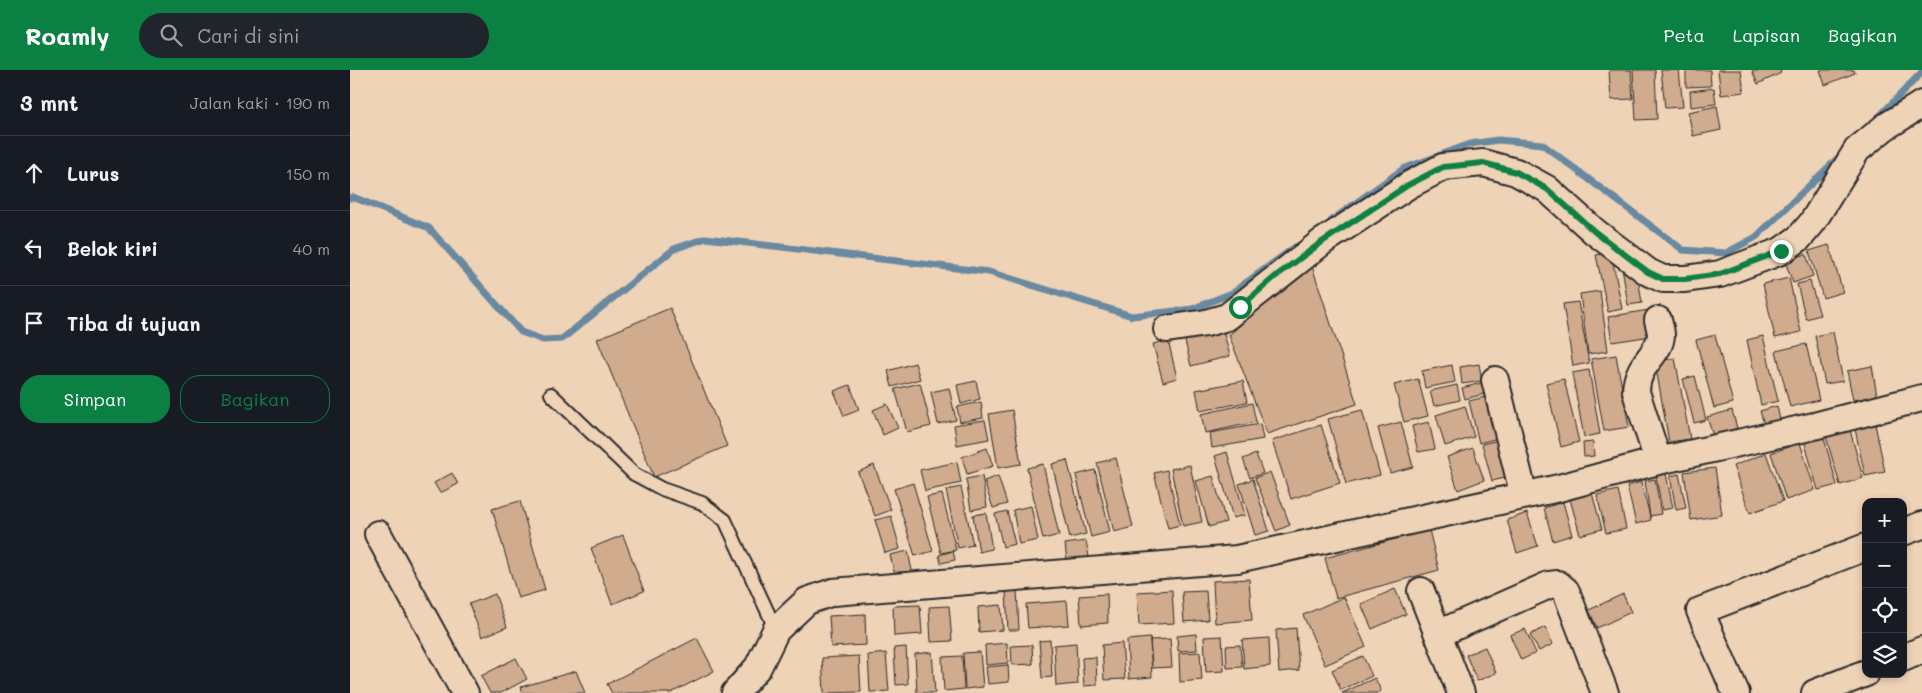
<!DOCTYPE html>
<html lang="id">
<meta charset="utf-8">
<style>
body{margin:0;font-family:Mali,sans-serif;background:#20242c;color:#f1f3f6}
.controls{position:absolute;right:15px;bottom:15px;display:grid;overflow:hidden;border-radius:10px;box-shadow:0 2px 8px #0003}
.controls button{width:45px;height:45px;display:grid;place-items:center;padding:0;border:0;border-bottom:1px solid #363941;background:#171b24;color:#f1f3f6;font:25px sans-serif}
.stop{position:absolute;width:15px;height:15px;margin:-11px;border:4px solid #0b8043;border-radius:50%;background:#fff}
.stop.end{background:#0b8043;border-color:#fff;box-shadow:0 1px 5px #0008}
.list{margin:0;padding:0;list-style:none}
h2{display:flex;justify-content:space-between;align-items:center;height:65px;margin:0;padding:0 20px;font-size:21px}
h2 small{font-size:16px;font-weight:400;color:#9ea1a6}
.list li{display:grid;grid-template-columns:32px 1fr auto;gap:15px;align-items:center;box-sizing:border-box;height:75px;padding:0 20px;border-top:1px solid #363941}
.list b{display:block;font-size:19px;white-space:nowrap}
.list em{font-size:16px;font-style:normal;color:#9ea1a6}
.actions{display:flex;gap:10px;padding:15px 20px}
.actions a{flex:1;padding:11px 0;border:1px solid #0b8043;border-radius:20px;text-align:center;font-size:18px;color:#0b8043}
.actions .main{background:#0b8043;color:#fff}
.icon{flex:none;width:28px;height:28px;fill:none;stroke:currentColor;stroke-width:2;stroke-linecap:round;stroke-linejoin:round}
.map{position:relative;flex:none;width:1572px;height:623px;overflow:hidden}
header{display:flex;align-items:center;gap:30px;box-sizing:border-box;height:70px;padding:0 25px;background:#0b8043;color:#fff}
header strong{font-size:24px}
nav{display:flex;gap:28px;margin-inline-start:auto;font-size:18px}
.search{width:350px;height:45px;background:#20242c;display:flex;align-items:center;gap:12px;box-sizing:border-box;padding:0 18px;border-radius:28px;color:#9ea1a6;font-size:19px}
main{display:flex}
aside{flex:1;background:#171b24}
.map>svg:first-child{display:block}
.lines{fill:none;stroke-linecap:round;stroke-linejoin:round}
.stream{stroke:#6989a1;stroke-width:7}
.building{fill:#d0ab8d;stroke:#2b2b2b}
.lane-casing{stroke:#2b2b2b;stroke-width:16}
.street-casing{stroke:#2b2b2b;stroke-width:30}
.lane{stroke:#efd3b6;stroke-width:12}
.street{stroke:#efd3b6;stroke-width:26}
.route{stroke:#0b8043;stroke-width:6}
</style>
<header>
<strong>Roamly</strong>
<div class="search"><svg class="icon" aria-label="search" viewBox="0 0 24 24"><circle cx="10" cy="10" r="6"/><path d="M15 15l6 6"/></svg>Cari di sini</div>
<nav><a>Peta</a><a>Lapisan</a><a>Bagikan</a></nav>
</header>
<main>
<aside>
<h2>3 mnt<small>Jalan kaki · 190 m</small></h2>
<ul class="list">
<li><svg class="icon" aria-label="ahead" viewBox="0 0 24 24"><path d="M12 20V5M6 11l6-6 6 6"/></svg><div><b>Lurus</b></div><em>150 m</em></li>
<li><svg class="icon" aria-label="left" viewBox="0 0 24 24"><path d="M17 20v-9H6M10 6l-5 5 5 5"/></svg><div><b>Belok kiri</b></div><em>40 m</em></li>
<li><svg class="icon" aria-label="arrive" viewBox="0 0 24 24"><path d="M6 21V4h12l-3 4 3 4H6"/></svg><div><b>Tiba di tujuan</b></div></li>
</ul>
<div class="actions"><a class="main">Simpan</a><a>Bagikan</a></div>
</aside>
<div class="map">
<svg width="1572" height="623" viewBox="0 0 1572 623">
<rect width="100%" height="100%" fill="#efd3b6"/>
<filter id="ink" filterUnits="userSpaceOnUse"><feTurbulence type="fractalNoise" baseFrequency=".02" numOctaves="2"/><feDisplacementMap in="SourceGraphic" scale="10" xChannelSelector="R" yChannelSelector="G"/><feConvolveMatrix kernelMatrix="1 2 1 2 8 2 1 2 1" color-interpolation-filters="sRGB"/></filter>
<g filter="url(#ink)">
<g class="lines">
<!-- stream -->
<path class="stream" d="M1527 49 1572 2
M0 128 3 127 79 158 171 262 193 270 212 269 324 179 356 168 639 202 782 246 842 239 882 223 945 177
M982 150 1053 99 1120 74 1148 70 1192 74 1333 180 1376 183 1406 167 1490 86"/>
</g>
<!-- building -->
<path class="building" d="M1259 0H1281L1283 29 1261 30Z
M1283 0H1305L1307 49 1286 50Z
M1311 0H1329L1333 37 1315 38Z
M1336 0H1360L1361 16 1336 17Z
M1368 0H1391L1394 22 1371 25Z
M1430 0 1431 3 1408 14 1402 1Z
M1470 0H1504L1505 3 1475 15Z
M1364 18 1366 34 1341 37 1340 21Z
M1367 36 1371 60 1343 66 1338 42Z
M1479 175 1493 222 1473 228 1459 181Z
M1261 182 1272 239 1258 242 1246 185Z
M1456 184 1463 206 1443 213 1435 191Z
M961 193 1007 334 917 364 879 265Z
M1286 195 1292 233 1278 235 1272 197Z
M1439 208 1451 262 1425 268 1413 214Z
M1460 211 1470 245 1456 249 1447 214Z
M1250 221 1258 281 1238 284 1230 224Z
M1228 232 1239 293 1223 296 1213 234Z
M320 238 377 376 304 407 247 269Z
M1304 239 1308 265 1262 272 1258 247Z
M872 256 880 286 841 296 834 267Z
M1483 262 1493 311 1475 314 1465 266Z
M1365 265 1383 333 1364 338 1346 270Z
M1413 266 1428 331 1411 335 1397 270Z
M818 270 827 308 813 312 803 274Z
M1456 274 1469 330 1440 337 1426 281Z
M1266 285 1279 357 1254 361 1241 289Z
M1325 288 1340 369 1319 372 1305 292Z
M565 293 570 309 542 317 538 301Z
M1129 294 1132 311 1112 314 1110 297Z
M1102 295 1105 312 1075 318 1072 301Z
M1522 296 1527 326 1503 330 1497 301Z
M1239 300 1250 364 1234 367 1222 303Z
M1345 306 1356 350 1344 353 1333 309Z
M1068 309 1078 346 1054 352 1044 315Z
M1214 309 1229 372 1211 377 1196 313Z
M626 311 630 329 611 334 607 315Z
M893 311 897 332 850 341 846 320Z
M1139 311 1142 322 1115 329 1112 318Z
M570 313 581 356 557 362 545 319Z
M500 315 509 340 494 346 484 321Z
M1107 315 1110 330 1084 336 1080 321Z
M599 318 606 350 588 354 581 322Z
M1143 325 1152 367 1129 373 1119 331Z
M631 332 633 348 610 352 607 337Z
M902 333 906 352 855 363 851 344Z
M537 334 548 358 533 365 523 340Z
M1115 336 1124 367 1095 376 1086 345Z
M1427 336 1430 350 1414 354 1410 341Z
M662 340 671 394 648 398 639 344Z
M1012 340 1030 405 996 414 978 349Z
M1382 340 1387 358 1363 366 1357 347Z
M635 350 639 369 607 375 604 355Z
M1051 352 1063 397 1040 403 1028 358Z
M1079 352 1085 379 1068 382 1062 356Z
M910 354 913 369 862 378 860 363Z
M1525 354 1535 402 1515 406 1505 359Z
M971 355 990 413 941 429 922 371Z
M1500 360 1513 408 1490 415 1476 367Z
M1473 365 1487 415 1468 420 1454 370Z
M1149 370 1159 407 1142 411 1132 374Z
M1243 372 1244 386 1234 387 1233 373Z
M1450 373 1465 420 1436 430 1421 383Z
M637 378 643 396 617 404 612 387Z
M1123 378 1134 410 1108 420 1097 387Z
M877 382 895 445 883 448 865 386Z
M1416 383 1433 431 1400 443 1383 396Z
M906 384 913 403 900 408 893 389Z
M766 388 783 457 764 462 747 393Z
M717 390 736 464 720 468 702 394Z
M607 392 611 413 575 421 570 400Z
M693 394 709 465 693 469 677 398Z
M524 395 541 440 525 446 508 402Z
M840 395 852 452 833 456 821 399Z
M1365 398 1372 445 1341 450 1334 402Z
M745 400 760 462 741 467 726 405Z
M817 400 830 455 818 458 804 403Z
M920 402 940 455 926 461 905 408Z
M102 403 108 414 90 423 84 413Z
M1316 404 1323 438 1312 440 1306 406Z
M1329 404 1336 438 1326 440 1320 406Z
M632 406 637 437 621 440 616 409Z
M648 406 657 434 643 438 634 411Z
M863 406 876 452 859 457 846 411Z
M903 409 919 461 905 465 889 414Z
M1305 409 1311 444 1300 446 1295 411Z
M1291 412 1301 450 1286 454 1277 416Z
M563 413 583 481 565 486 544 419Z
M611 417 623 475 608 478 596 420Z
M1268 420 1276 459 1256 463 1247 425Z
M1242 423 1252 459 1230 465 1220 429Z
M592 424 606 480 591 483 577 427Z
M170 431 195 520 168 528 142 439Z
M1213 432 1222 465 1203 471 1194 438Z
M681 436 688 470 669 474 663 440Z
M657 441 665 474 653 477 645 444Z
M636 443 642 479 629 482 623 445Z
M1177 443 1188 476 1167 483 1157 450Z
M541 446 550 479 535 483 525 450Z
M1079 460 1089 500 986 528 975 488Z
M273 465 294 521 262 534 241 478Z
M736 471 739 487 717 491 715 474Z
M558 481 562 501 545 505 540 485Z
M603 481 605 490 591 493 589 485Z
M899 509 902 550 865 553 863 511Z
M1045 519 1056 544 1022 559 1011 534Z
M667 520 669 560H658L656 521Z
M822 520 824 553 789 555 787 522Z
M856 521 858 550 834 552 832 522Z
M145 524 157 557 132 567 119 534Z
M757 524 758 553 731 555 729 526Z
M1273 524 1281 542 1247 558 1239 540Z
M994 527 1016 577 975 595 953 545Z
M717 531 719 555 678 558 676 534Z
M570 535 572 564 544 566 543 536Z
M651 535 653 560 629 562 628 537Z
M599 536 602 571 581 572 579 537Z
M515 544 516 575 481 577 479 546Z
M1195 557 1203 574 1189 581 1180 565Z
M946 558 949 600 929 602 926 560Z
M1175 559 1186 583 1171 590 1160 565Z
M846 564 847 580 828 581 827 566Z
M872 566 874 601 856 602 854 567Z
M347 568 364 601 321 623H262L257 614Z
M800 568 802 607 779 609 777 570Z
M919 568 920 596 894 599 892 570Z
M820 569 822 597 802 598 800 570Z
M700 570 702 607 692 608 689 571Z
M657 573 658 593 636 595 635 575Z
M726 573 728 614 706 616 704 575Z
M772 573 775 609 754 610 752 575Z
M682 575 683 594 662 595 661 576Z
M890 575 892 597 877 598 876 576Z
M556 577 558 614 546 615 544 578Z
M1135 577 1146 603 1127 611 1116 585Z
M582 582 585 623H567L565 584Z
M630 582 633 617 615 619 613 583Z
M850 582 852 610 830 612 829 583Z
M536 583 539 621 520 622 518 585Z
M509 586 511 622 474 623 472 588Z
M612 586 614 619 594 621 592 587Z
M1013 586 1022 606 991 620 982 600Z
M746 587 747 615 734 616 732 588Z
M166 588 177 609 151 623H140L131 606Z
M658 595 659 612 638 614 636 597Z
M226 601 235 623H173L171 617Z
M1025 608 1031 621 1027 623H992Z"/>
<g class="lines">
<!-- lane casing -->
<g class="lane-casing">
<path id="lane" d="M201 324 284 404 312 419 352 433 375 450 426 560"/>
</g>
<!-- street casing -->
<g class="street-casing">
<path id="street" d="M817 259 856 253 877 247 972 172 1059 115 1093 97 1133 93 1166 102 1197 119 1245 162 1298 202 1313 209H1335L1370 204 1431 181 1449 168 1462 153 1507 80 1535 57 1572 34
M1145 310 1174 426
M1308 391 1286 322C1286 293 1310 285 1311 265 1311 260 1309 255 1308 250
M1553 462 1572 455
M28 464 115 623
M1071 521 1111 623
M1088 564 1199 515 1208 514 1216 521 1255 623
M1553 588 1572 580
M385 623 408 597 426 560 457 531 483 522 887 489 1209 418 1308 391 1460 357 1572 328
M1386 623 1350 541 1516 477
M1465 623 1516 603"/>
</g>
<!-- lane -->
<use href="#lane" class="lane"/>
<!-- street -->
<use href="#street" class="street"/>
</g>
</g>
<g class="lines" filter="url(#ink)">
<!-- route -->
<path class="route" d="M890 237 926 206 972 172 1058 115 1093 97 1133 93 1166 102 1197 119 1245 162 1298 202 1313 209H1335L1370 204 1431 181"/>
</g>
</svg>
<div class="controls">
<button>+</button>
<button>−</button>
<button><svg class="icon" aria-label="locate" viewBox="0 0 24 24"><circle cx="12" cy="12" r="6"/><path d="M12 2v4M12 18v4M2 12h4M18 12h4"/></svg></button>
<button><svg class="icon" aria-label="layers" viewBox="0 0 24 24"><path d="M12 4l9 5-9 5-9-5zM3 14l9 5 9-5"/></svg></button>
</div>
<div class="stop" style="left:890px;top:237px"></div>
<div class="stop end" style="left:1431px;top:181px"></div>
</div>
</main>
